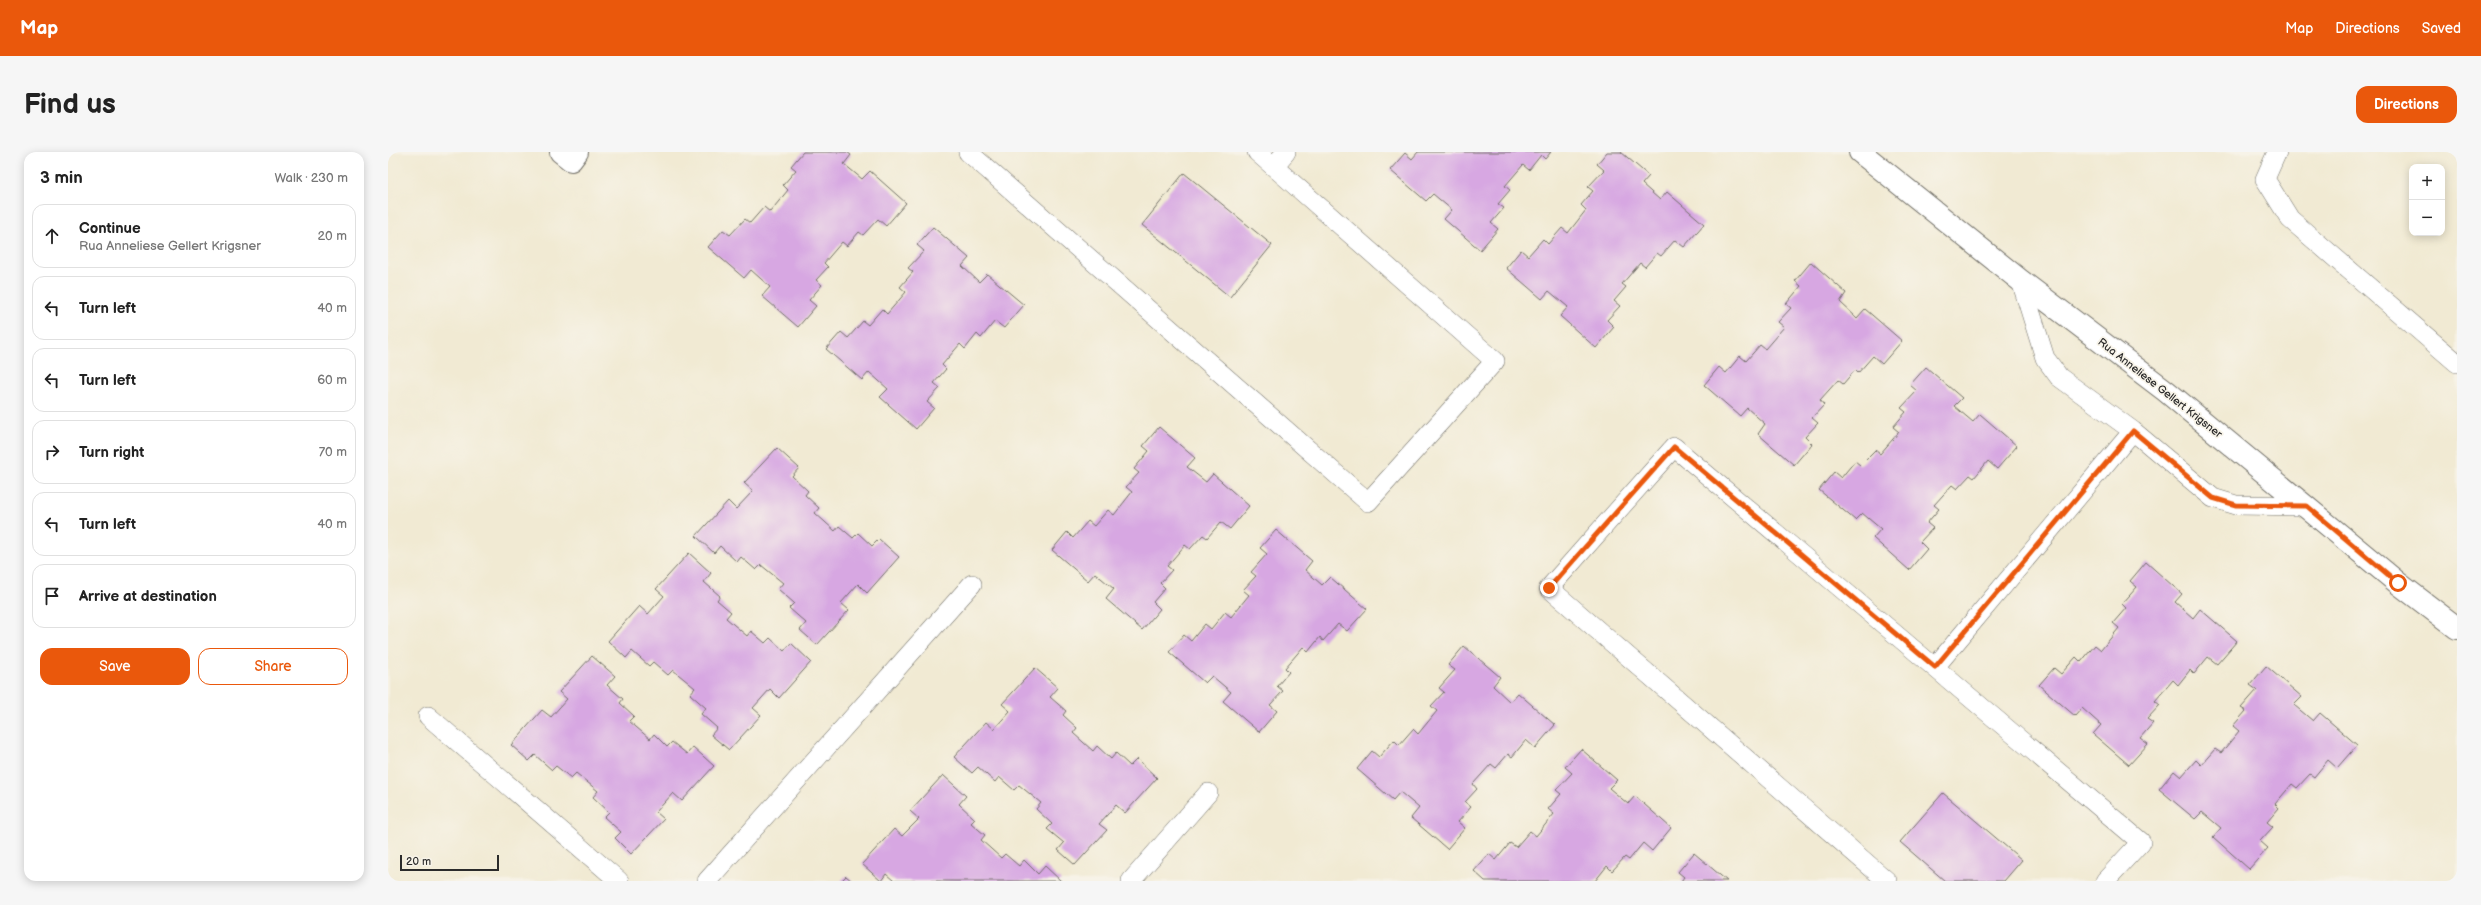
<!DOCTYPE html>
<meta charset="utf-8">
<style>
body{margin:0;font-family:"Balsamiq Sans",sans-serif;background:#f6f6f6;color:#222}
.controls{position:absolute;right:12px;top:12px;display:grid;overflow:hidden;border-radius:8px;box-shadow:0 2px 10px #0003}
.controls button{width:36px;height:36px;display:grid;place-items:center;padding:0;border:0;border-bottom:1px solid #e0e0e0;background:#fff;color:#222;font:20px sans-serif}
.scale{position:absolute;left:12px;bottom:10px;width:99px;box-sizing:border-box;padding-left:4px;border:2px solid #2b2b2b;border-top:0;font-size:11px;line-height:14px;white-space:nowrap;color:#2b2b2b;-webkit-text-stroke:3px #f7f3e8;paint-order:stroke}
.stop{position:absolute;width:12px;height:12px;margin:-9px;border:3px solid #ea580c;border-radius:50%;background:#fff}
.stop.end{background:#ea580c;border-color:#fff;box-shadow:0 1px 4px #0008}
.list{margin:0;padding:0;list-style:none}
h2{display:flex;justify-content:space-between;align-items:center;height:52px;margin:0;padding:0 16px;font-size:17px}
h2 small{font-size:13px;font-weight:400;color:#767676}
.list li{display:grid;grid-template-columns:26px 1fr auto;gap:12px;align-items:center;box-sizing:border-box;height:64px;margin:0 8px 8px;padding:0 8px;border:1px solid #e0e0e0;border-radius:12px}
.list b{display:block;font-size:15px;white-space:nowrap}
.list p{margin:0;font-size:13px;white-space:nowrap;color:#767676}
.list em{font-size:13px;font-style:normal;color:#767676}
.actions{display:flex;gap:8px;padding:12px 16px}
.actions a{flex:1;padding:9px 0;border:1px solid #ea580c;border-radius:12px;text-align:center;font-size:14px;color:#ea580c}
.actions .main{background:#ea580c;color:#fff}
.icon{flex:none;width:22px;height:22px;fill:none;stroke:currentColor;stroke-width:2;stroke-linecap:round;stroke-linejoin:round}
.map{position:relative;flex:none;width:2069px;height:729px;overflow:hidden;border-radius:12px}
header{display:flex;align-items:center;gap:24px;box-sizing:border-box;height:56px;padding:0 20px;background:#ea580c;color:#fff}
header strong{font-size:19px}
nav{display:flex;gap:22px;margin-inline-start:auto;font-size:14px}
.intro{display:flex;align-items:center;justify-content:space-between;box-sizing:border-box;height:96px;padding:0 24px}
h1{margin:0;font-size:28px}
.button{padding:10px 18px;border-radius:12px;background:#ea580c;color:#fff;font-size:14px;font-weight:700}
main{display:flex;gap:24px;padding:0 24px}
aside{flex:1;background:#fff;border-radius:12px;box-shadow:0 2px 10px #0003}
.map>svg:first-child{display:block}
.building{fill:#d7a7e2}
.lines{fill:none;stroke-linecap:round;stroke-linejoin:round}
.service-casing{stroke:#706e66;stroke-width:20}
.minor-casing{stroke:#706e66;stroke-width:24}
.secondary-casing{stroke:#706e66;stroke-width:24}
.service{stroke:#fff;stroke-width:19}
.minor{stroke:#fff;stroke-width:22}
.secondary{stroke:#fff;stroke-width:22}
.route{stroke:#ea580c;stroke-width:5}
.labels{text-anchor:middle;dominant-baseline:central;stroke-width:3.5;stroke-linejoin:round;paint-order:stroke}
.street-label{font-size:11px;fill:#2b2b2b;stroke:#f7f3e8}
</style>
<header>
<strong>Map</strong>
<nav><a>Map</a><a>Directions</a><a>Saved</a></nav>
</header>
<div class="intro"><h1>Find us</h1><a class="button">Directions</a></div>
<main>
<aside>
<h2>3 min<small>Walk · 230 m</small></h2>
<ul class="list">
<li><svg class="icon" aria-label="ahead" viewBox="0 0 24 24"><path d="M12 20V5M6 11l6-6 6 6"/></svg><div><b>Continue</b><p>Rua Anneliese Gellert Krigsner</p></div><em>20 m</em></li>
<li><svg class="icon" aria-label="left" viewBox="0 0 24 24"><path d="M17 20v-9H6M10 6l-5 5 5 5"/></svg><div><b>Turn left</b></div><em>40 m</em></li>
<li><svg class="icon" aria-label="left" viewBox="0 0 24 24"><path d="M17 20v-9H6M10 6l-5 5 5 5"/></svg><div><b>Turn left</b></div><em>60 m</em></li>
<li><svg class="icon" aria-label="right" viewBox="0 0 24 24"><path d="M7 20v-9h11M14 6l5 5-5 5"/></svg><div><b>Turn right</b></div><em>70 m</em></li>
<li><svg class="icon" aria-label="left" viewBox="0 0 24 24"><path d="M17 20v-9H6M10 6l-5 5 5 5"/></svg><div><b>Turn left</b></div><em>40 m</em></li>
<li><svg class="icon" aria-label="arrive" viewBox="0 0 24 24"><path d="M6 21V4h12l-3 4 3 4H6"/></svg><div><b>Arrive at destination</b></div></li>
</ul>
<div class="actions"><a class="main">Save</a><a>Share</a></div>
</aside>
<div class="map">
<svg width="2069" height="729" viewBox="0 0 2069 729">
<rect width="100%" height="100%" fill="#f7f3e8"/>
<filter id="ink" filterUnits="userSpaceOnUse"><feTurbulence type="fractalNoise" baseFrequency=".025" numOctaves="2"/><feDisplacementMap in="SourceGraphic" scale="8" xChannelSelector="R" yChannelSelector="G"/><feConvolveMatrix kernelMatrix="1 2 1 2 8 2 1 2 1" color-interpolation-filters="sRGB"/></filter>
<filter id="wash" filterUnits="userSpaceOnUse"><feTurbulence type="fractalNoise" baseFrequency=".012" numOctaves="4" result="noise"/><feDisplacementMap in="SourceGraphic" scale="16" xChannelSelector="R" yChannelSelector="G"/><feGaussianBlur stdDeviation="0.9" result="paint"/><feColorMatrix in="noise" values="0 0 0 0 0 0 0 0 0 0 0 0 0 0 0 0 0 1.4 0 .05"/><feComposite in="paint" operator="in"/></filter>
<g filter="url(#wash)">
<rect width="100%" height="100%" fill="#f1ead3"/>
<g id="blocks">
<!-- building -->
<path class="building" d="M415 0H459L463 3 456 12 474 27 482 19 518 51 498 74 490 67 475 83 471 80 459 94 454 90 436 111 440 115 428 128 434 133 421 148 428 154 410 175 374 144 382 135 363 118 356 126 320 95 335 78 342 83 357 67 362 71 376 55 382 60 400 38 395 33 408 18 403 14Z
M1030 0H1163L1157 7 1153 3 1141 18 1135 13 1117 34 1122 38 1110 52 1116 56 1103 71 1110 77 1092 98 1056 67 1064 58 1045 42 1038 49 1002 18 1017 1 1024 7Z
M1219 0H1233L1261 24 1254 32 1272 48 1279 40 1316 72 1296 95 1287 88 1273 104 1269 101 1257 115 1252 111 1234 132 1238 135 1226 149 1232 154 1219 168 1226 175 1208 196 1172 164 1180 155 1161 139 1154 147 1118 116 1133 98 1140 104 1155 87 1160 92 1174 76 1180 81 1198 58 1193 53 1205 39 1200 35 1216 18 1209 12Z
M796 21 884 93 842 145 754 73Z
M545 75 581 106 574 114 591 130 599 122 636 153 616 176 607 169 593 186 589 182 577 197 572 192 554 213 558 217 546 231 552 236 539 250 546 256 528 277 492 245 500 237 481 220 474 228 438 197 453 180 460 186 475 169 480 173 494 157 499 162 518 140 512 135 525 120 520 116 536 99 529 93Z
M1423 110 1458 141 1452 150 1469 166 1477 157 1514 189 1494 212 1485 204 1470 221 1467 218 1455 232 1450 228 1432 248 1436 253 1424 266 1430 271 1417 285 1424 292 1406 313 1370 282 1377 272 1359 256 1352 264 1316 233 1331 215 1338 221 1352 204 1358 209 1372 193 1377 197 1396 175 1390 170 1403 156 1398 152 1413 134 1407 129Z
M1538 215 1574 246 1566 254 1585 270 1592 262 1629 294 1609 317 1600 309 1586 326 1582 323 1569 337 1564 333 1546 353 1551 357 1539 371 1545 376 1532 390 1539 397 1521 418 1485 386 1493 377 1474 361 1467 368 1431 338 1446 320 1453 326 1467 309 1472 313 1487 298 1492 302 1511 280 1505 275 1518 260 1513 256 1529 239 1522 233Z
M771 275 807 306 799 315 818 330 825 322 861 354 842 377 833 370 819 386 815 383 802 397 797 393 779 414 784 418 772 431 777 436 765 450 772 457 754 478 718 447 726 437 707 421 700 429 664 398 679 380 685 386 700 369 706 374 720 358 726 363 744 340 738 335 751 321 746 317 761 299 755 294Z
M389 296 411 316 404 324 420 339 417 343 431 356 427 361 447 379 451 374 465 386 470 381 484 394 491 387 511 405 479 441 470 432 453 451 461 458 429 493 412 478 418 471 401 456 406 451 390 437 395 431 373 413 368 418 353 405 349 410 332 394 326 401 308 384 340 349 348 357 365 339 356 331Z
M888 378 924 409 917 418 934 433 942 425 979 457 959 479 950 472 935 489 932 485 920 500 915 495 897 516 901 520 889 534 895 539 882 553 889 559 871 580 835 549 843 540 824 524 817 531 781 500 796 483 803 489 817 472 823 477 837 460 843 465 861 443 855 438 868 424 863 420 879 402 872 396Z
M301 401 323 421 316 430 332 444 329 448 343 460 338 466 359 484 363 479 377 491 382 486 396 499 403 491 423 510 391 546 382 537 365 556 373 563 341 598 323 583 329 576 313 562 318 556 302 542 307 536 285 518 280 523 265 510 261 514 244 499 238 506 220 489 251 454 260 462 276 444 268 437Z
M1758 410 1794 442 1787 450 1805 466 1812 457 1849 489 1829 512 1820 505 1806 522 1802 518 1790 533 1785 528 1767 549 1772 553 1759 567 1765 571 1752 586 1760 592 1741 613 1705 582 1713 573 1694 556 1687 564 1651 533 1666 516 1673 522 1688 505 1693 510 1707 493 1713 498 1731 476 1725 471 1738 456 1734 452 1749 435 1742 429Z
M1076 494 1112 525 1105 534 1122 550 1130 541 1167 573 1147 596 1138 588 1124 605 1120 602 1108 616 1103 612 1085 632 1089 637 1077 650 1083 655 1070 670 1077 676 1059 697 1023 666 1031 656 1012 640 1005 648 969 617 984 599 991 605 1006 588 1011 593 1025 577 1030 582 1049 559 1043 554 1056 540 1051 536 1067 518 1060 513Z
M204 504 227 524 219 533 235 547 232 551 246 564 241 569 262 587 266 582 279 595 284 590 299 602 305 595 326 614 294 649 285 641 268 660 276 667 243 702 227 686 233 680 216 665 221 660 205 645 210 639 188 621 183 626 168 614 164 618 147 603 141 609 123 593 154 558 163 565 179 547 171 540Z
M1878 514 1914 545 1906 553 1925 569 1932 561 1969 593 1949 616 1940 608 1926 625 1922 622 1909 636 1904 632 1887 652 1891 656 1879 670 1885 675 1872 689 1880 696 1861 717 1825 685 1833 676 1814 660 1807 667 1771 637 1786 619 1793 625 1808 608 1813 613 1827 597 1833 601 1851 579 1845 574 1858 559 1853 556 1869 538 1862 533Z
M647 516 670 536 662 545 678 559 675 563 689 576 685 581 705 599 709 594 723 607 728 601 742 614 749 607 769 626 737 661 728 653 711 672 719 678 687 713 670 698 676 691 659 677 664 672 648 657 653 651 631 633 626 638 611 625 607 630 590 615 584 621 566 605 598 570 606 577 622 559 614 552Z
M1193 597 1229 628 1221 636 1240 652 1247 644 1283 676 1264 699 1255 691 1241 708 1237 705 1224 719 1219 714 1207 729H1097L1086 719 1101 702 1108 708 1122 691 1128 695 1142 679 1148 684 1166 662 1160 657 1173 642 1168 638 1184 621 1177 615Z
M555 623 578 644 571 652 587 667 583 671 597 683 593 688 613 706 617 702 631 714 636 708 650 722 657 714 673 729H506L498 722 493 729 474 712 506 677 514 684 531 667 522 659Z
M1555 641 1634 708 1616 729H1557L1512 690Z
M1306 701 1339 729H1293L1296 725 1290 720Z
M458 724 464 729H453Z"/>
</g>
</g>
<g filter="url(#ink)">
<use href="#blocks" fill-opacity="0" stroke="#706e66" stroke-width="1"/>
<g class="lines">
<!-- service casing -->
<g class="service-casing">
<path id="service" d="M580 0 980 350 1107 209 869 0
M1889 0 1877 27 1902 67 2069 211
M886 14 898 0
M1633 129 1657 206 1671 225 1745 279 1825 346 1848 353 1919 354
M1547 515 1745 279
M40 564 231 729
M319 729 584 432
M743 729 820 641
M1499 729 1161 436 1286 295 1753 690 1717 729"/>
</g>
<!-- minor casing -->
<g class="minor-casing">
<path id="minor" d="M173 0 183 8 189 0"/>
</g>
<!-- secondary casing -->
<g class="secondary-casing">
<path id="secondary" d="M1472 0 1633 129 1778 239 2010 431 2069 476"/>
</g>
<!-- service -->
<use href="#service" class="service"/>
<!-- minor -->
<use href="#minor" class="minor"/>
<!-- secondary -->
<use href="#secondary" class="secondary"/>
</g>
</g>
<g class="lines" filter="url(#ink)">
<!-- route -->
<path class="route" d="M1161 436 1286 295 1547 515 1745 279 1825 346 1848 353 1919 354 2010 431"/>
</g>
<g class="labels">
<!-- street labels -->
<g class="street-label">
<text transform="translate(1772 236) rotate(38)">Rua Anneliese Gellert Krigsner</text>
</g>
</g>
</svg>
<div class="controls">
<button>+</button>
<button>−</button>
</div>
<div class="scale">20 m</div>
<div class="stop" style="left:2010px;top:431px"></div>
<div class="stop end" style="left:1161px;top:436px"></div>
</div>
</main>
